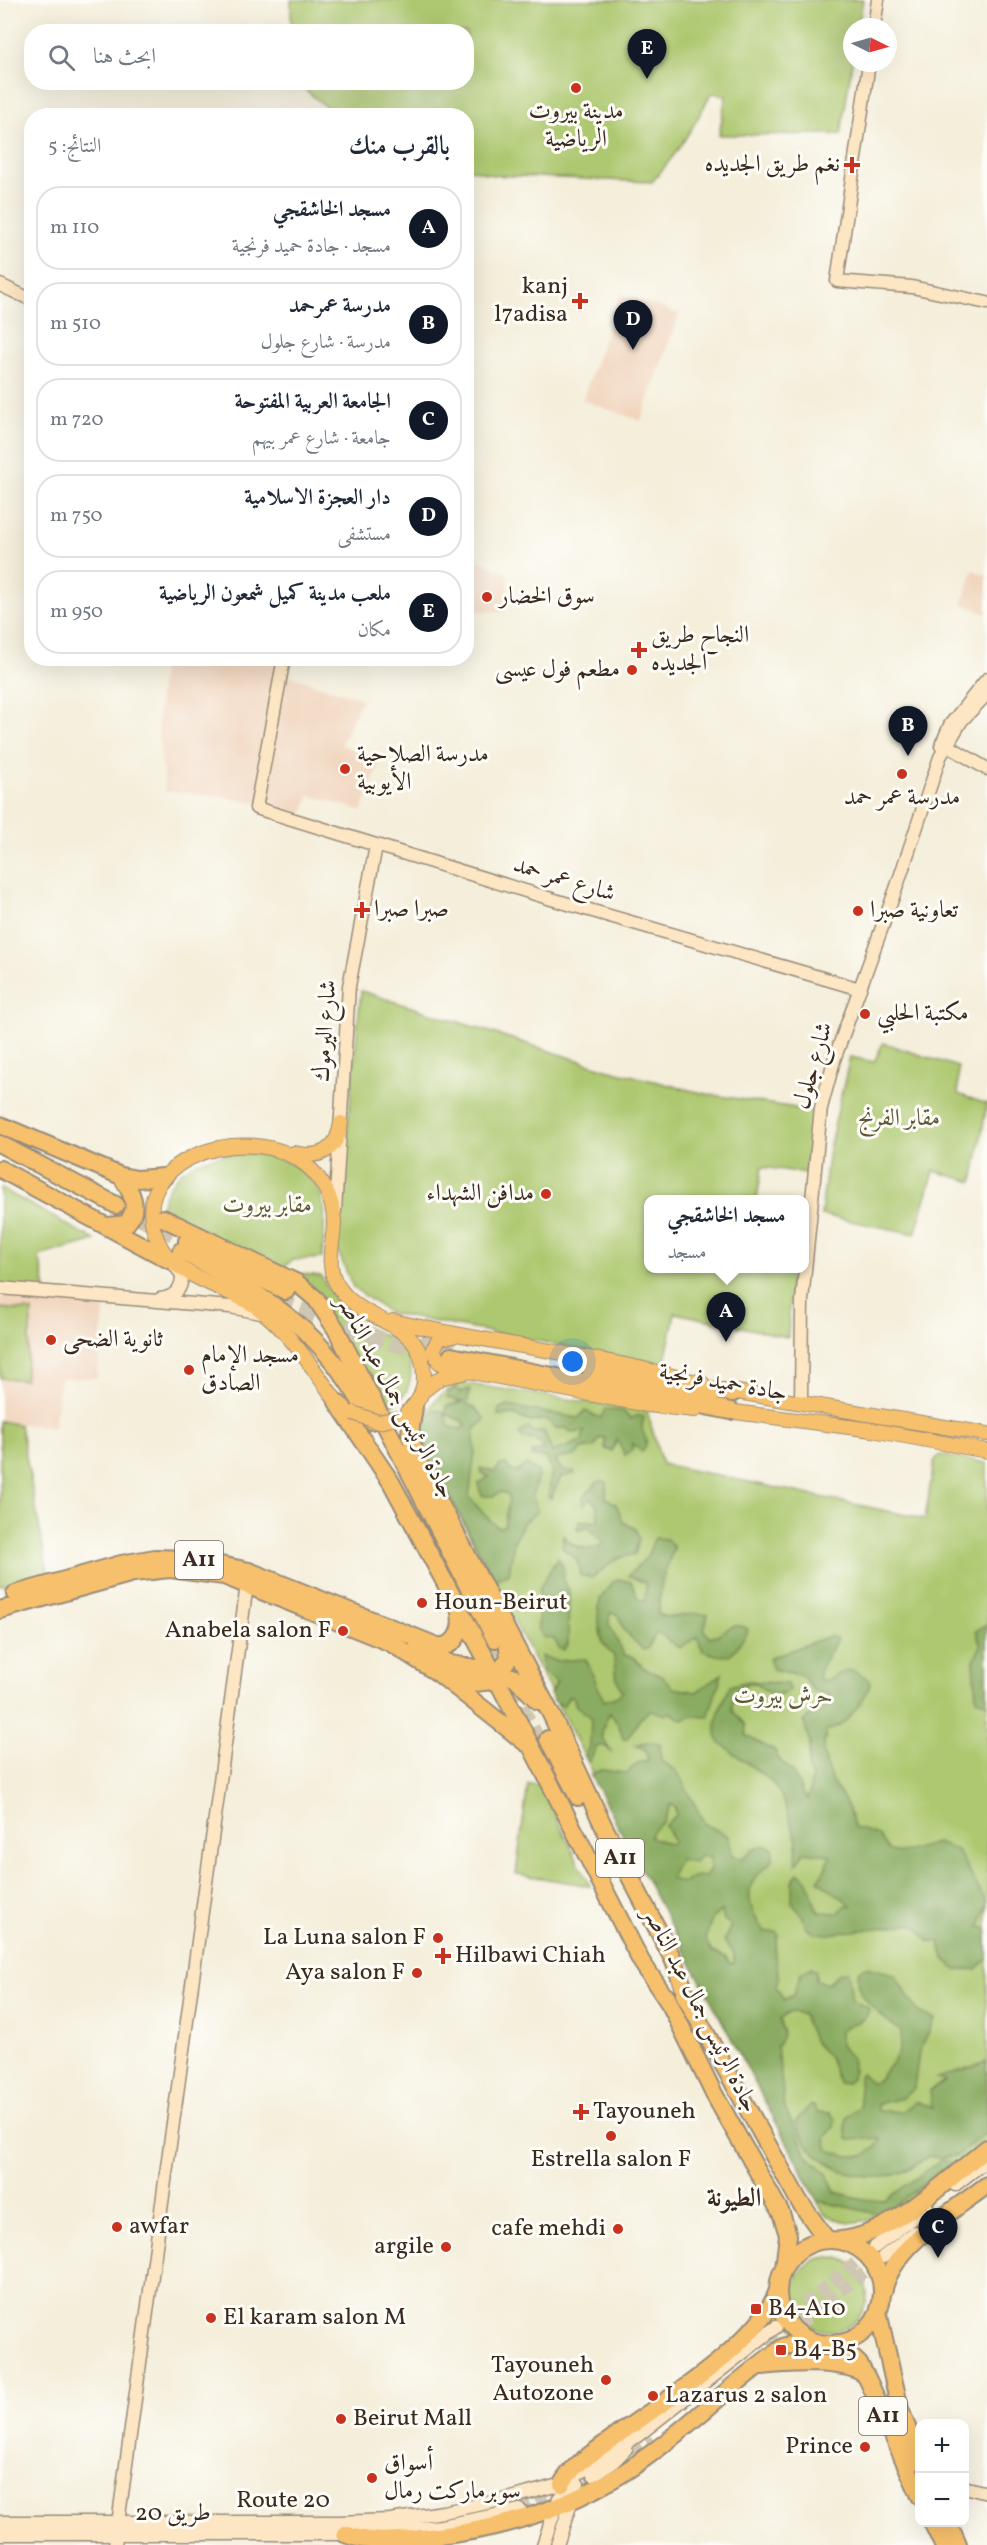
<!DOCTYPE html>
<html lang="ar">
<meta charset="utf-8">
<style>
body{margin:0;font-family:Vollkorn,Amiri,serif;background:#f2f2f3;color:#1f2937;direction:rtl}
.controls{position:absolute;right:18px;bottom:18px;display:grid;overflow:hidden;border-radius:12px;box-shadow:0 6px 24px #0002}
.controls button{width:54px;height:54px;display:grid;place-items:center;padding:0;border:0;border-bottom:2px solid #e0e1e3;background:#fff;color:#1f2937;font:30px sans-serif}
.compass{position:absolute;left:843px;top:18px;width:54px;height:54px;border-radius:50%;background:#fff;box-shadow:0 6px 24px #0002;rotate:95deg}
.you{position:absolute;left:573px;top:1362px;width:21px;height:21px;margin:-15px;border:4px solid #fff;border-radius:50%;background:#1a73e8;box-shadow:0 0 0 9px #1a73e833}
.badge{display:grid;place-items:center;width:39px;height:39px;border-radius:50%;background:#111827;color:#fff;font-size:20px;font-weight:700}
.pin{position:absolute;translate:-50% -50px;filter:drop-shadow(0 2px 3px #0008)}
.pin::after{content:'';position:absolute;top:32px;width:21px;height:18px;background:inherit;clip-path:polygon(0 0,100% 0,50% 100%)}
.popup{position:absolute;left:644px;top:1195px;width:165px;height:78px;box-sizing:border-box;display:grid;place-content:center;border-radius:12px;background:#fff;filter:drop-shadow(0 2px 4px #0005);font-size:20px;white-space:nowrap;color:#747a83}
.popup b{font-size:22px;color:#1f2937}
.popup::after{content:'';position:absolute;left:50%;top:100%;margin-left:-12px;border:12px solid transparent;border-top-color:#fff}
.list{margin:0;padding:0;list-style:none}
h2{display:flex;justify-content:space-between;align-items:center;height:78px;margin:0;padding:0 24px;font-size:26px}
h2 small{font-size:20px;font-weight:400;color:#747a83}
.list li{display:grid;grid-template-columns:39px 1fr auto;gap:18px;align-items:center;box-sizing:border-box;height:84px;margin:0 12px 12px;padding:0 12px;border:2px solid #e0e1e3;border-radius:24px}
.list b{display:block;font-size:22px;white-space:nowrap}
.list p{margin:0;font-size:20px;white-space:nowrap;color:#747a83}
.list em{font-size:20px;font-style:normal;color:#747a83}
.icon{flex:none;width:33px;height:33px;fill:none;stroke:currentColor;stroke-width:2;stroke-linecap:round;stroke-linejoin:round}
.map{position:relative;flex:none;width:987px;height:2545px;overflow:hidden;direction:ltr}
.search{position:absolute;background:#fff;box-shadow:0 6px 24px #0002;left:24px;top:24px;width:450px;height:66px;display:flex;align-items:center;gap:15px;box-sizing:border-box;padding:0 21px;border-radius:24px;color:#747a83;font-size:22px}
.panel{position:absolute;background:#fff;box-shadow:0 6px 24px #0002;left:24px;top:108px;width:450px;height:558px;border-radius:24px;direction:rtl}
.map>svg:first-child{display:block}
.built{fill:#f1d5bd}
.green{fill:#adc86f;stroke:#747946;stroke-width:1.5}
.forest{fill:#8aac62;stroke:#626b40;stroke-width:1.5;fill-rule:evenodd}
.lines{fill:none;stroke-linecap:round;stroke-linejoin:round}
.secondary-tunnel{stroke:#cfc7b4;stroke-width:12;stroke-dasharray:12 6;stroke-linecap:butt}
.highway-tunnel{stroke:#cfc7b4;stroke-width:16;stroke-dasharray:16 8;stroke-linecap:butt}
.secondary-casing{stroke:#988c7c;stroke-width:15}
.primary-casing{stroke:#988c7c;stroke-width:16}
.highway-casing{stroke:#988c7c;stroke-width:20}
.secondary{stroke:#fce6c4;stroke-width:12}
.primary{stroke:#f7c06c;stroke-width:14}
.highway{stroke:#f7c06c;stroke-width:16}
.primary-bridge-casing{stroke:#988c7c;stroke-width:16;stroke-linecap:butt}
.primary-bridge{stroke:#f7c06c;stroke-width:14}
.poi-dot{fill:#c8321e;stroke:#fdfcf7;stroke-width:2}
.labels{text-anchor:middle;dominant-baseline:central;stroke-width:6;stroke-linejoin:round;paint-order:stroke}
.shield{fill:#fdfcf7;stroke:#75695f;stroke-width:1.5}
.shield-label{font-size:22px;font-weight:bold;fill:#3b2a1e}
.poi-label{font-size:24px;fill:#3b2a1e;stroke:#fdfcf7;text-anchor:start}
.street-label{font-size:24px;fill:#3b2a1e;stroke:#fdfcf7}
.park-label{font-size:24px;fill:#5d5936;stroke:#fdfcf7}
.neighbourhood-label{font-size:26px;font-weight:bold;fill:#3b2a1e;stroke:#fdfcf7}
</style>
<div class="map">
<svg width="987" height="2545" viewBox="0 0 987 2545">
<rect width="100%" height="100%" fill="#fdfcf7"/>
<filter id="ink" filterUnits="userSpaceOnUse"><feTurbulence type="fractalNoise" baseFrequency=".0167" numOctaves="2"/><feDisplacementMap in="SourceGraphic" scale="12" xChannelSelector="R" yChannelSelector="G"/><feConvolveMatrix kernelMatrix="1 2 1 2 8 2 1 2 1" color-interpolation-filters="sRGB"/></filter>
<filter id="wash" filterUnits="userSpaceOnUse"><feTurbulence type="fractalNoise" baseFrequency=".008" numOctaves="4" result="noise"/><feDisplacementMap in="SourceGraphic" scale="24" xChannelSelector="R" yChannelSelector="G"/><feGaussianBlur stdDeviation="1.35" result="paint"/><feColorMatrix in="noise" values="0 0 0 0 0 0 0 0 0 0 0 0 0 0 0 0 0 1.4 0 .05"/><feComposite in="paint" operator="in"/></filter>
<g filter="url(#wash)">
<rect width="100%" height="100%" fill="#f4eeda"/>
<!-- built -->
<path class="built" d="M621 293 679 314 641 421 582 400Z
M469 556 508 574 505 612 467 610Z
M973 570 987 576V614L962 604Z
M180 659H279L277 672 362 699 341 744 380 762 362 811 310 795 302 813 226 797 165 791 158 733 159 697 162 667Z
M0 1290 105 1303 97 1378H60L54 1428 0 1421Z"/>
<!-- green -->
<path class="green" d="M291 0H863L858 27H852V63L841 134 719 135 726 95 711 93C695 126 677 154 652 182L492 175 467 168 466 116 336 115 297 83 466 82V32L291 31Z
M361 991 606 1069 701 1093 814 1111 806 1173 762 1167 757 1199 648 1200V1268L791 1269 788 1337 675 1313 664 1365 389 1313 353 1287 336 1247Z
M883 1043 958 1067V1094L987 1104 973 1182 934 1171 915 1234 821 1215 829 1149 850 1057 874 1062Z
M247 1153C280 1155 318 1169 324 1207 326 1223 323 1241 322 1258L292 1260 283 1268 160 1211C170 1165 204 1154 247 1153Z
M0 1188 95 1240 39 1256 48 1298 0 1290Z
M290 1273 321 1276C332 1296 345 1313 363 1325 374 1333 396 1338 403 1348 420 1372 408 1405 380 1410Z
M0 1308 32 1311 25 1380 0 1378Z
M461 1383 647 1411 662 1464 925 1519 934 1462 939 1455 987 1463V2138L890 2218 847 2223 824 2214 424 1449C414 1419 434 1395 461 1383Z
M0 1421 20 1425 48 1573 0 1586Z
M528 1784H540L590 1886 516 1874Z
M793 2294a37 37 0 1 1 74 0a37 37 0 1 1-74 0Z"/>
<!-- forest -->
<path class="forest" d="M457 1387 459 1392 470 1389 467 1404 475 1408 485 1419 474 1431 475 1452 469 1497C478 1506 489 1522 498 1527L504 1526 509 1498 508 1494 501 1492 494 1496H482L478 1484 489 1477 481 1472 480 1468 495 1472 500 1465 507 1464 509 1470 517 1472 526 1465 539 1472 532 1497 538 1511 524 1522 514 1542 509 1574 494 1580 424 1447C422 1431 424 1419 435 1409L444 1412 449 1427 461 1429 466 1425 460 1420 446 1414V1406L462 1402 447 1398 449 1392Z
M508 1406 578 1418 585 1411 601 1418 605 1409 623 1411 630 1419 637 1416H644C644 1420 642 1423 642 1427 642 1438 652 1438 642 1452L633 1444 632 1450 625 1455 617 1440 612 1451 605 1449V1438L601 1437 594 1447 582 1449 577 1455 555 1460 563 1471H574L575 1474 561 1477 551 1498 548 1497 552 1471 547 1458 532 1456V1452L543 1451V1447L534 1439H523L519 1434 528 1428 534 1432 544 1431 552 1452 582 1441 584 1431 572 1433 566 1428H554L547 1419 532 1422 513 1415H498L499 1409Z
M603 1481 607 1482 606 1498 616 1504 623 1522 636 1529 639 1540 635 1554 616 1559 592 1578 581 1576 577 1560 563 1549V1535C573 1549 587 1551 602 1545L603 1542 586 1526 584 1529 577 1530 580 1520 598 1522C598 1513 599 1503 590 1498L583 1505 582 1499 596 1483Z
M655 1538 667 1539 674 1548 662 1580 658 1614C674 1623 692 1609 708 1615L704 1630 710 1638C724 1634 733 1619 748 1629L747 1633C731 1656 732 1661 703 1651L697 1637 679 1648 657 1632 647 1649 643 1650 624 1630 618 1614 610 1613 609 1624 624 1655 633 1657 644 1668 663 1677 673 1688 696 1692 722 1674 708 1717 693 1716 683 1720 669 1712 666 1715 650 1710 639 1720 627 1739H623L619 1725 610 1713 602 1729V1738L612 1753 605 1746H597L589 1763 585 1757 590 1746 591 1717 576 1706 573 1696H569L563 1706 554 1701 550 1693 557 1682 543 1672 541 1656 557 1661 586 1659 604 1701 616 1697 622 1692 615 1673 614 1656 602 1642 598 1617 600 1599 614 1580 618 1579 631 1582 638 1599 645 1601 646 1583 628 1576 646 1558Z
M558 1557 563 1567V1580L569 1590 568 1644 564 1650 560 1649 554 1639 543 1637 538 1627 539 1589Z
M987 1624V1703L976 1699 974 1660 981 1646 976 1631Z
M830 1636 837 1638C832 1653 819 1664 818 1679 839 1686 838 1655 870 1681 870 1694 850 1718 839 1726 834 1729 830 1729 826 1732L823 1752 832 1783 845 1800 855 1828 878 1835 889 1851 902 1853 936 1843 957 1850 987 1903 980 1927 987 1929V1958L977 1969 956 1970 944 1958 939 1941H928L919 1928 910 1924 829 1934 816 1933 806 1927 802 1915 792 1903V1882L798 1873C815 1880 809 1900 819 1912L839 1913 844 1906 851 1905 818 1880 827 1866 830 1855 804 1852 796 1864 797 1840 781 1795 771 1781 719 1742C710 1726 723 1701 730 1686L748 1681 787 1684 789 1690C776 1702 766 1691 755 1683 740 1683 732 1695 732 1710L745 1725 746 1736 775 1751C780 1766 790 1766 796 1778 801 1787 799 1792 808 1799L812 1779 808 1767 810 1743 804 1722 809 1716 823 1709 829 1694 813 1691 803 1676 773 1669 769 1658Z
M647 1742 660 1743 661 1761 677 1771 705 1824 728 1836 733 1857 742 1858C752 1851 762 1840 773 1849V1860C768 1867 760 1871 755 1878 743 1896 753 1915 764 1932H776L778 1934 775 1957 779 1977 776 1987 784 2000 793 1995 801 1973 811 1967 816 1971V1980L827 1984 839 1973 848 1972 852 2000 869 2009C866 2026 848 2020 840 2032V2045C851 2056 855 2062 852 2079L846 2084 839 2083 828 2056 814 2042 803 2015C794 2010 786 2012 780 2020L783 2035 777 2047 785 2108 807 2155 827 2174 835 2192 862 2199 884 2201 942 2159 952 2163 883 2215 818 2201 590 1774 602 1770 627 1773 638 1763 648 1760 645 1749 635 1745ZM671 1804 675 1807 676 1815 665 1826 674 1842 670 1844 650 1837 652 1831 663 1822ZM710 1856V1870L705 1877 697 1876 682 1883 670 1878 680 1859 694 1862 699 1857ZM722 1911 724 1920 731 1925 724 1941 734 1953 733 1963 730 1964 726 1957 712 1952 705 1939 713 1917Z
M866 1967 894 1974 918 2012 935 2019 919 2052 914 2088 902 2098 877 2104V2110L901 2112 915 2101 932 2108 930 2090 946 2080 937 2078 987 2062V2132L955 2157H929L904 2172 886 2177H868L840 2170 822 2159 806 2144 795 2122 810 2105 814 2106 817 2112 830 2113 835 2119 834 2127 825 2138 828 2150 848 2156H863L875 2148 881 2138 850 2140 847 2139 845 2126 848 2116 860 2107 859 2076 861 2073 871 2083C878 2082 878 2080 882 2075 894 2059 903 2054 901 2031 885 2020 848 1992 859 1970Z"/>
</g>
<g filter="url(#ink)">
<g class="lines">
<!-- secondary-tunnel -->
<path class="secondary-tunnel" d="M776 2327 875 2247
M771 2348 883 2257
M520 2510 596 2478 654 2441"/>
<!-- highway-tunnel -->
<path class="highway-tunnel" d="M116 1205 187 1241
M278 1301 370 1337 430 1353
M397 1333 455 1346
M487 1643 540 1744"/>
<!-- secondary casing -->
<g class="secondary-casing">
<path id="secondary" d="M874 27 878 0
M869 63 837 281 912 287 987 303
M0 285 32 300
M284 658 256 808 548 898 860 989
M942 742 987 769
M941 746 950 725 987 679
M335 1211 349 986 376 846
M0 1288 230 1307 261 1313
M160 1299C174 1297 182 1290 182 1275L173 1263
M801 1402 802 1301 821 1108 835 1057 897 886 940 757 962 720 987 694
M955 2185 987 2160
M875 2247 927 2207
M883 2257 915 2232
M593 2475 611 2464 626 2449
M964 2487 987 2493
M0 2522H339L390 2520 443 2512 507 2499 562 2484 636 2437 776 2327
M0 2534H345L441 2526 520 2510
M115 2545 248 1577
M543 2545 559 2498 578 2484
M557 2545 573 2497"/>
</g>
<!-- primary casing -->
<g class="primary-casing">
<path id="primary" d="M294 1153C320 1159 337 1151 341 1123
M393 1321C496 1345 602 1355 703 1384
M453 1336 440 1338 433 1349 439 1362 451 1368 648 1405 695 1410
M725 1390 987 1434
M422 1392 440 1378 462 1373
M344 1407 337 1402C313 1369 291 1333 258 1308 232 1289 179 1278 162 1249 114 1164 239 1121 299 1160 320 1173 335 1199 334 1225 333 1244 326 1264 336 1283 362 1328 424 1316 424 1377 424 1392 419 1403 407 1412
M720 1410 872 1430 987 1451"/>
</g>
<!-- highway casing -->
<g class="highway-casing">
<path id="highway" d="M0 1125 121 1176 137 1179 164 1177
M0 1144 116 1205
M0 1169 169 1260
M163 1218 297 1283 316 1299 336 1329 495 1639
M108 1226 126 1224C141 1208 131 1191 121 1176
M187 1241 286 1291
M181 1251C269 1299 324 1328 371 1421
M451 1356 731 1411
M591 1372 697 1390 733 1393
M337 1402 391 1482 492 1670 641 1961 671 2006
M414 1407 410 1433 416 1458 551 1714 604 1827 673 1959 689 2002
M15 1594 121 1564 155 1558 192 1559 249 1571 437 1646C456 1648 463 1630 460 1613
M0 1610 133 1573 170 1569 224 1576 391 1643 438 1673 526 1743
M418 1645 450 1664 495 1671 515 1678 538 1701
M447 1677 474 1683 493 1681 509 1658 507 1637
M548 1739 578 1797
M684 1994 799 2201 827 2240
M666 1996 714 2094 781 2213 788 2235 784 2268
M840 2240C889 2237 948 2179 987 2148
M778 2292a52 52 0 1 1 104 0a52 52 0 1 1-104 0Z
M883 2292C893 2245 951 2213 987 2185
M878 2312 900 2409 920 2461
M837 2343 859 2364 868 2380 920 2496
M762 2366C787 2363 843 2359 864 2374
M562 2484C572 2465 592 2454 609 2441 655 2407 760 2344 778 2290
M932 2522 943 2545
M948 2522 958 2545
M345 2534C372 2545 402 2540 430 2537 497 2530 563 2510 620 2475 679 2438 728 2385 785 2346L811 2341"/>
</g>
<!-- secondary -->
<use href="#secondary" class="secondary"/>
<!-- primary -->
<use href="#primary" class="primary"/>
<!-- highway -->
<use href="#highway" class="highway"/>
<!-- primary-bridge casing -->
<g class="primary-bridge-casing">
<path id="primary-bridge" d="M353 1413 378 1422 398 1418"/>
</g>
<!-- primary-bridge -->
<use href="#primary-bridge" class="primary-bridge"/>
</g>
</g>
<!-- markers -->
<g class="poi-dot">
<circle cx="576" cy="88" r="6"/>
<path d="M849 156h6v6h6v6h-6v6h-6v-6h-6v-6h6z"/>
<path d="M577 292h6v6h6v6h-6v6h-6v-6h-6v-6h6z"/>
<circle cx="487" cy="597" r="6"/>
<path d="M636 641h6v6h6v6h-6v6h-6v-6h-6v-6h6z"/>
<circle cx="632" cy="670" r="6"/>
<circle cx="345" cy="769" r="6"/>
<circle cx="902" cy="774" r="6"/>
<path d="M359 901h6v6h6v6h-6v6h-6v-6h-6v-6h6z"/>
<circle cx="858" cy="911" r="6"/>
<circle cx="865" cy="1014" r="6"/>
<circle cx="546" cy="1194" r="6"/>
<circle cx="51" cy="1340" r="6"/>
<circle cx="189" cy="1370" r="6"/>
<circle cx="422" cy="1603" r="6"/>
<circle cx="343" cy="1631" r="6"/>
<circle cx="438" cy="1938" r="6"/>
<path d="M440 1947h6v6h6v6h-6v6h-6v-6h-6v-6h6z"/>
<circle cx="417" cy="1973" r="6"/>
<path d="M578 2103h6v6h6v6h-6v6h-6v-6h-6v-6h6z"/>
<circle cx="611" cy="2136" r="6"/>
<circle cx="117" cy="2227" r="6"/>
<circle cx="618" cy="2229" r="6"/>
<circle cx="446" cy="2247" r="6"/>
<rect x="750" y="2303" width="12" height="12" rx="3"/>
<circle cx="211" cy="2318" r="6"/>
<rect x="775" y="2344" width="12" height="12" rx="3"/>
<circle cx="606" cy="2380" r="6"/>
<circle cx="653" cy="2396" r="6"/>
<circle cx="341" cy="2419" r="6"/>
<circle cx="865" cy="2447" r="6"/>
<circle cx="372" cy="2478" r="6"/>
</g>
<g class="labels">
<!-- shield labels -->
<g class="shield">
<rect x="175" y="1541" width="48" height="38" rx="4.5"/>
<rect x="596" y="1839" width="48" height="38" rx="4.5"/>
<rect x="859" y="2397" width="48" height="38" rx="4.5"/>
</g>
<g class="shield-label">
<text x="199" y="1560">A11</text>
<text x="620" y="1858">A11</text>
<text x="883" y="2416">A11</text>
</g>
<!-- poi labels -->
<g class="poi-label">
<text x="576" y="112" text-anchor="middle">مدينة بيروت<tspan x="576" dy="28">الرياضية</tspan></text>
<text x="840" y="165" text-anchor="end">نغم طريق الجديده</text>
<text x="568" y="287" text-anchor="end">kanj<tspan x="568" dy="28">l7adisa</tspan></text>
<text x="499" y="597">سوق الخضار</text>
<text x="651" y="636">النجاح طريق<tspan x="651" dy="28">الجديده</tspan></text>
<text x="620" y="670" text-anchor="end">مطعم فول عيسى</text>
<text x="357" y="755">مدرسة الصلاحية<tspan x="357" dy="28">الأيوبية</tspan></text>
<text x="902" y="798" text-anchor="middle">مدرسة عمر حمد</text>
<text x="374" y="910">صبرا صبرا</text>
<text x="870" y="911">تعاونية صبرا</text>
<text x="877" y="1014">مكتبة الحلبي</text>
<text x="534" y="1194" text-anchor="end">مدافن الشهداء</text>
<text x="63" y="1340">ثانوية الضحى</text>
<text x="201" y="1356">مسجد الإمام<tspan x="201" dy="28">الصادق</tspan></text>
<text x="434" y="1603">Houn-Beirut</text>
<text x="331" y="1631" text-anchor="end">Anabela salon F</text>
<text x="426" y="1938" text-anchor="end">La Luna salon F</text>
<text x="455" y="1956">Hilbawi Chiah</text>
<text x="405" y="1973" text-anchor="end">Aya salon F</text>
<text x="593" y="2112">Tayouneh</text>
<text x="611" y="2160" text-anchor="middle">Estrella salon F</text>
<text x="129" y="2227">awfar</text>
<text x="606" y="2229" text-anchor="end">cafe mehdi</text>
<text x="434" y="2247" text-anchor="end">argile</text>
<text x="768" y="2309">B4-A10</text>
<text x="223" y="2318">El karam salon M</text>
<text x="793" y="2350">B4-B5</text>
<text x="594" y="2366" text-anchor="end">Tayouneh<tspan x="594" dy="28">Autozone</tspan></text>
<text x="665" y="2396">Lazarus 2 salon</text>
<text x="353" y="2419">Beirut Mall</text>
<text x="853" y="2447" text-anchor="end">Prince</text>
<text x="384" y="2464">أسواق<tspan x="384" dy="28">سوبرماركت رمال</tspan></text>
</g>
<!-- street labels -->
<g class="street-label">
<text transform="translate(564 880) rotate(17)">شارع عمر حمد</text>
<text transform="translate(326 1031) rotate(-86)">شارع اليرموك</text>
<text transform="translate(814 1066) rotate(-74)">شارع جلول</text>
<text transform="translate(723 1383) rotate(10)">جادة حميد فرنجية</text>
<text transform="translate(395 1397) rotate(62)">جادة الرئيس جمال عبد الناصر</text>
<text transform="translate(700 2010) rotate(63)">جادة الرئيس جمال عبد الناصر</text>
<text x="283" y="2501">Route 20</text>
<text x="173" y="2514">طريق 20</text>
</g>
<!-- park labels -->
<g class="park-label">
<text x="899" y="1119">مقابر الفرنج</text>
<text x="267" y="1206">مقابر بيروت</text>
<text x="783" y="1697">حرش بيروت</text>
</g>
<!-- neighbourhood labels -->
<g class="neighbourhood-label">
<text x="734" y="2199">الطيونة</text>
</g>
</g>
</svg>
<div class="controls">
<button>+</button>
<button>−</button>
</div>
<svg class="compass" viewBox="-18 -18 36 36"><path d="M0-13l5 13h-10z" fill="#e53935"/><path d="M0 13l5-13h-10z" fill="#747a83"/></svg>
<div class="you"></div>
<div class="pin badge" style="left:726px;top:1342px">A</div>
<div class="popup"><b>مسجد الخاشقجي</b>مسجد</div>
<div class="pin badge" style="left:908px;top:756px">B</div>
<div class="pin badge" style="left:938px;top:2258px">C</div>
<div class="pin badge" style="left:633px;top:350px">D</div>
<div class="pin badge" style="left:647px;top:79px">E</div>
<div class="search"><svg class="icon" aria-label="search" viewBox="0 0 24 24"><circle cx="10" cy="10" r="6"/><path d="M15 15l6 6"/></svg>ابحث هنا</div>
<section class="panel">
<h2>بالقرب منك<small>النتائج: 5</small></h2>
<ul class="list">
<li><span class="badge">A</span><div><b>مسجد الخاشقجي</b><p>مسجد · جادة حميد فرنجية</p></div><em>110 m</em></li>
<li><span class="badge">B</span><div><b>مدرسة عمرحمد</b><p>مدرسة · شارع جلول</p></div><em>510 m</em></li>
<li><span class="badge">C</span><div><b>الجامعة العربية المفتوحة</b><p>جامعة · شارع عمر بيهم</p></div><em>720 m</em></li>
<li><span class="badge">D</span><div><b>دار العجزة الاسلامية</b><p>مستشفى</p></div><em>750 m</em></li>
<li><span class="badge">E</span><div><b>ملعب مدينة كميل شمعون الرياضية</b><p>مكان</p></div><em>950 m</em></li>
</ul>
</section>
</div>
